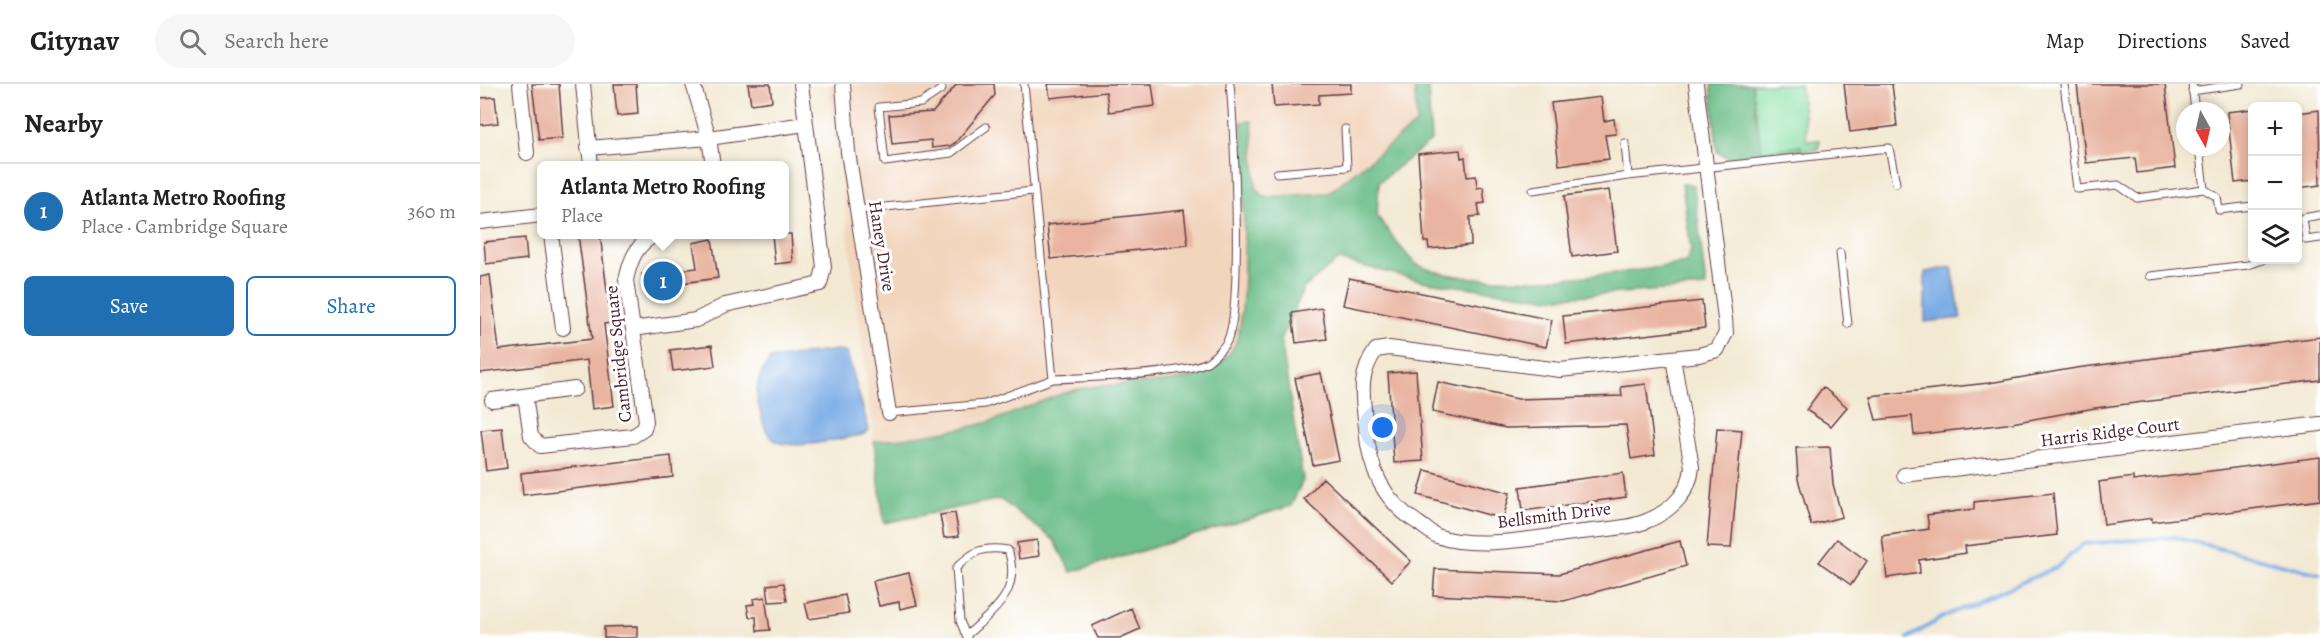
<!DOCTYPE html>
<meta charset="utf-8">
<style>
body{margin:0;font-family:Alegreya,serif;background:#f6f6f6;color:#222}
.controls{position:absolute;right:18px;top:18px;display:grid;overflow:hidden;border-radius:9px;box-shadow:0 3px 9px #0003}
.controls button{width:54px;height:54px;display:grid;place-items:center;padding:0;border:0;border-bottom:2px solid #e0e0e0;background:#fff;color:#222;font:30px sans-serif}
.compass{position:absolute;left:1696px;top:18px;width:54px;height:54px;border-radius:50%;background:#fff;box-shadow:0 3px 9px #0003;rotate:172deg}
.you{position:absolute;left:903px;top:344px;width:21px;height:21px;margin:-15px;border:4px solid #fff;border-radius:50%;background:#1a73e8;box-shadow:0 0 0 9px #1a73e833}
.badge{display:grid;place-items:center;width:39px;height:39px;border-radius:50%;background:#1f6fb2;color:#fff;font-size:20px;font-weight:700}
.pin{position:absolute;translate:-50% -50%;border:3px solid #fff;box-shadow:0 2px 6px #0006}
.popup{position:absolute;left:57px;top:77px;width:252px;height:78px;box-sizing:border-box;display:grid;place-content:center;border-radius:9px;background:#fff;filter:drop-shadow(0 2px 4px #0005);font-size:20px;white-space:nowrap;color:#767676}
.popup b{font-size:22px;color:#222}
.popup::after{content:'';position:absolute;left:50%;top:100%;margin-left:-12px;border:12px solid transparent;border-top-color:#fff}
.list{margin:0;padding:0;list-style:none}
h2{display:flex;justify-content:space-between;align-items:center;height:78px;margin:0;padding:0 24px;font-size:26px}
h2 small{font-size:20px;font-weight:400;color:#767676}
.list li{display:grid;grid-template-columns:39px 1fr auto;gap:18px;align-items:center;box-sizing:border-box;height:96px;padding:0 24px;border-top:2px solid #e0e0e0}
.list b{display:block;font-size:22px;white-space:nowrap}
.list p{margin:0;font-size:20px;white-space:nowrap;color:#767676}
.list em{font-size:20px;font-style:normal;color:#767676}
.actions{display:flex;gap:12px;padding:18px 24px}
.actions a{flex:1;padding:14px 0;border:2px solid #1f6fb2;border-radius:9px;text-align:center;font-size:21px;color:#1f6fb2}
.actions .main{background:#1f6fb2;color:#fff}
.icon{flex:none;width:33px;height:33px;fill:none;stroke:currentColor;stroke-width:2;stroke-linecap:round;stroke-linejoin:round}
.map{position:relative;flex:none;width:1840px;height:554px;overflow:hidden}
header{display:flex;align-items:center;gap:36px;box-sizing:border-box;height:84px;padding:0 30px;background:#fff;border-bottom:2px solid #e0e0e0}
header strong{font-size:28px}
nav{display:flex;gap:33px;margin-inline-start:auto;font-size:21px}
.search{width:420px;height:54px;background:#f6f6f6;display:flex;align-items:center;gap:15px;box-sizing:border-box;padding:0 21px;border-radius:33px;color:#767676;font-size:22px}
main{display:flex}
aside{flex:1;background:#fff}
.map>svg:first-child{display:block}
.built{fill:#f2d5bd}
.green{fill:#87dfa4;stroke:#687f68;stroke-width:1.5}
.forest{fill:#6dbe8a;stroke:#5c6e5a;stroke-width:1.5}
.water{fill:#79abe5;stroke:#626588;stroke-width:1.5}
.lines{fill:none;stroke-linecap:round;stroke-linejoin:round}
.stream{stroke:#79abe5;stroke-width:4}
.building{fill:#e9b5a2}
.service-casing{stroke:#633d44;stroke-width:9}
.minor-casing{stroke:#633d44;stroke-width:16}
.service{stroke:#fff;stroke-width:7}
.minor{stroke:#fff;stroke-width:14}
.labels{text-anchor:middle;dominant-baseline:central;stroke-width:6;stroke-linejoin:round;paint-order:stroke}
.street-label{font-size:18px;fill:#4a1f2b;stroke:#fff}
</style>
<header>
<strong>Citynav</strong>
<div class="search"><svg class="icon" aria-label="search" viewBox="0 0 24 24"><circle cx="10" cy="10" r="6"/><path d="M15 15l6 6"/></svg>Search here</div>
<nav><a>Map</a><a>Directions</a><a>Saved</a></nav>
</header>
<main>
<aside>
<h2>Nearby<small></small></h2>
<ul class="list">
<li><span class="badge">1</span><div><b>Atlanta Metro Roofing</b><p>Place · Cambridge Square</p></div><em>360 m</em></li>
</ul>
<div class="actions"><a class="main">Save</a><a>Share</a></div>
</aside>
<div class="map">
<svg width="1840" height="554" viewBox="0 0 1840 554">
<rect width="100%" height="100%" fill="#fff"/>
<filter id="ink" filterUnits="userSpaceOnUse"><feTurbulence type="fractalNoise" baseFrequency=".0167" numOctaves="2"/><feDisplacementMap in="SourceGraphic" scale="12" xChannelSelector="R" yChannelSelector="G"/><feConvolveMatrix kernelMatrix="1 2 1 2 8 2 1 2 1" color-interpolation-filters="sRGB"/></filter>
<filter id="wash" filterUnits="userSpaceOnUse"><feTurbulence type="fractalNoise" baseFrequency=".008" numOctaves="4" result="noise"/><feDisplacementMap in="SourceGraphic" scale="24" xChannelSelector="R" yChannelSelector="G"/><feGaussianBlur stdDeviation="1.35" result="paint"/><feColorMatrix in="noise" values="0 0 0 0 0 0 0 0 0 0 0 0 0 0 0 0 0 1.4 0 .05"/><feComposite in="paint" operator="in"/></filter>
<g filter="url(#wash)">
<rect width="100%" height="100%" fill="#f3e9d3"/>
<!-- built -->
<path class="built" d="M349 0H934L937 39 848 109 785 113 776 103 772 37 764 204 759 244 753 264 730 285 689 298 597 305 501 340 394 358Z"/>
<!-- green -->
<path class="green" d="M1272 0H1320L1327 57 1340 56 1338 65 1322 67 1321 62 1281 67Z"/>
<!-- forest -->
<path class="forest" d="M934 0H948L951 57 899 98 897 132C906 143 927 175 938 181 996 209 1142 190 1206 179L1211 166 1202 100 1214 101 1226 203 1067 214 947 198 858 176 824 204 801 256 823 396 811 422 591 488 574 456 520 415 404 439 394 358C429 352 467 349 502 340 533 331 563 314 595 306 641 293 724 312 753 264 772 232 761 83 761 38L772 37 776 103 784 113 848 109 937 39Z
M1231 0H1272L1281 67 1321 62 1322 67 1250 75 1237 68Z"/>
<!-- water -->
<path class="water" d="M1472 183 1481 234 1445 238V188Z
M358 266 367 269 389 346 382 351C360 354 319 366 298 358 286 353 283 338 280 327 273 306 278 293 290 275Z"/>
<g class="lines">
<!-- stream -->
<path class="stream" d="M1428 554 1465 532 1577 483 1603 460 1694 453 1840 490"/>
</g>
<g id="blocks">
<!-- building -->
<path class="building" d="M52 0H79L83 54 59 56Z
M134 0H156L158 30 137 32Z
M268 0H290L292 17 271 20Z
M477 0H514L515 11 475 59 470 62 452 64 451 56 412 60 409 31 453 28Z
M568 0H672L675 22 629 28 626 8 570 14Z
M792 0H871V9L839 11V20L794 23Z
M1364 0H1412L1417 42 1370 48Z
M1597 0H1685L1695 84 1657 89 1655 74 1606 79Z
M15 13 18 39 0 41V14Z
M1121 13 1124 37 1134 35 1136 50 1125 51 1129 75 1079 81 1071 19Z
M1773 25V97L1755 99 1747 28Z
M1839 26 1840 101 1818 104V29Z
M980 66 981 74 985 73 987 93 996 92 997 104 1003 103 1005 119 998 120 1000 132 990 133 991 161 949 165 948 158H944L938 70Z
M1129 106 1137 167 1092 173 1084 112Z
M704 126 708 161 571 175 567 141Z
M98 150H120L131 239 124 240 134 322 112 325 107 276 0 289V193L10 191 19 266 112 255Z
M292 150H311L313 178 295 180Z
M45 154 47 175 6 180 4 158Z
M232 155 238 194 202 199 203 204 165 210 162 190 217 184 213 159Z
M869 194 1072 236 1066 263 863 221Z
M1222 217 1225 244 1086 260 1083 232Z
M842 224 847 255 816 259 812 229Z
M1840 253V296L1615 324 1526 340 1434 351 1432 332 1396 336 1390 312 1509 299 1596 284Z
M232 261 235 282 193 287 190 266Z
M936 287 943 377 914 379 908 289Z
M841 289 859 376 833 381 815 294Z
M958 298 1038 315 1142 312 1141 303 1166 300 1175 371 1151 375 1146 341 1026 344 952 328Z
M1343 303 1367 323 1351 342 1326 326Z
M22 344 27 384 6 387 1 346Z
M1237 344 1262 346 1251 464 1227 463Z
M1350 363 1353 400 1362 433 1331 441 1318 395 1316 364Z
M191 372 193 393 43 411 41 389Z
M1840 373V416L1672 438V434L1624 441 1619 398 1653 393V397Z
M945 386 1030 409 1023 435 938 411Z
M1143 389 1146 413 1043 427 1040 403Z
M843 394 931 477 912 497 824 415Z
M1573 409 1577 451 1485 462 1486 469 1439 476 1440 489 1407 494 1402 452 1449 445 1447 431 1494 425V418Z
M475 429 479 452 464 454 460 431Z
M1357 455 1387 477 1371 501 1339 478Z
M557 456 559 472 539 475 537 459Z
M1200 457 1206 482 1084 517 953 511 955 485 1079 490Z
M429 489 437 521 420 525 419 518 399 522 393 497Z
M304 499 307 517 289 518 287 501Z
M365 511 369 529 329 535 325 519Z
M285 513 290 546 277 547 276 533H269L267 521 274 520 273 515Z
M651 524 660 545 640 554H618L612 542Z
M157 542V554H124V543Z"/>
</g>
</g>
<g filter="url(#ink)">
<use href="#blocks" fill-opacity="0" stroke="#633d44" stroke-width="1.5"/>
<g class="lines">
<!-- service casing -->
<g class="service-casing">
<path id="service" d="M461 0 462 5 441 19 399 23 405 78 471 69 506 43
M1584 0 1597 105 1638 101 1657 114 1724 105 1719 63
M1712 0 1715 27
M1712 7 1761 0
M1145 59 1148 92
M797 89 867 83 865 45
M1724 105 1737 113 1739 126 1772 122
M1053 106 1148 92 1409 64 1416 99
M378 126 553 107
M1840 131 1823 134 1826 156 1840 154
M1360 169 1368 240
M1670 192 1768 181 1783 176
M573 295C602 294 706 290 727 278 733 274 743 264 746 259 764 232 754 40 750 0
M409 329 505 320 573 295 544 0
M487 554 480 537 476 484C493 467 502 462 528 466 542 508 515 525 487 551"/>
</g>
<!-- minor casing -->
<g class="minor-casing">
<path id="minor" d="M40 0 47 69
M103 0 111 82
M213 0 229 54 233 82
M363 0 368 68 409 329
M108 64 229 54 325 40
M0 138 62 131
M71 150 83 244
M153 245 216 236 245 221 340 200 344 183 321 0
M1193 274 1212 383C1210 408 1192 426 1169 436 1151 445 1114 446 1093 449 1053 454 995 466 957 452 951 449 944 443 938 439 903 417 889 385 886 344 883 313 877 293 896 266L909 264 1080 286 1219 271 1237 266 1246 249 1245 235 1216 0
M45 312 51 352 60 362 153 352 164 345 166 337 146 196C151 174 156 161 176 150
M12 316 95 305
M1424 391 1840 340"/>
</g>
<!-- service -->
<use href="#service" class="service"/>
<!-- minor -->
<use href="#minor" class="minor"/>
</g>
</g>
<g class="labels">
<!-- street labels -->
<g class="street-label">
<text transform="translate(402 162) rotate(81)">Haney Drive</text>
<text transform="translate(138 270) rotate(-96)">Cambridge Square</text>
<text transform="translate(1630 348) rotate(-7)">Harris Ridge Court</text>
<text transform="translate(1074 431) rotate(-7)">Bellsmith Drive</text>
</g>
</g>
</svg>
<div class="controls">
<button>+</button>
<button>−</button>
<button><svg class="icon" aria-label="layers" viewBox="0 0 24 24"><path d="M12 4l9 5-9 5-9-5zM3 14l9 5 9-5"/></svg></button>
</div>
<svg class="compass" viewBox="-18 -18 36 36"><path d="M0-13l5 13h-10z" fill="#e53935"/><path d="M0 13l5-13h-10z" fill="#767676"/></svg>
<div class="you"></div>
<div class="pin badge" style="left:183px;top:197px">1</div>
<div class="popup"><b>Atlanta Metro Roofing</b>Place</div>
</div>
</main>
